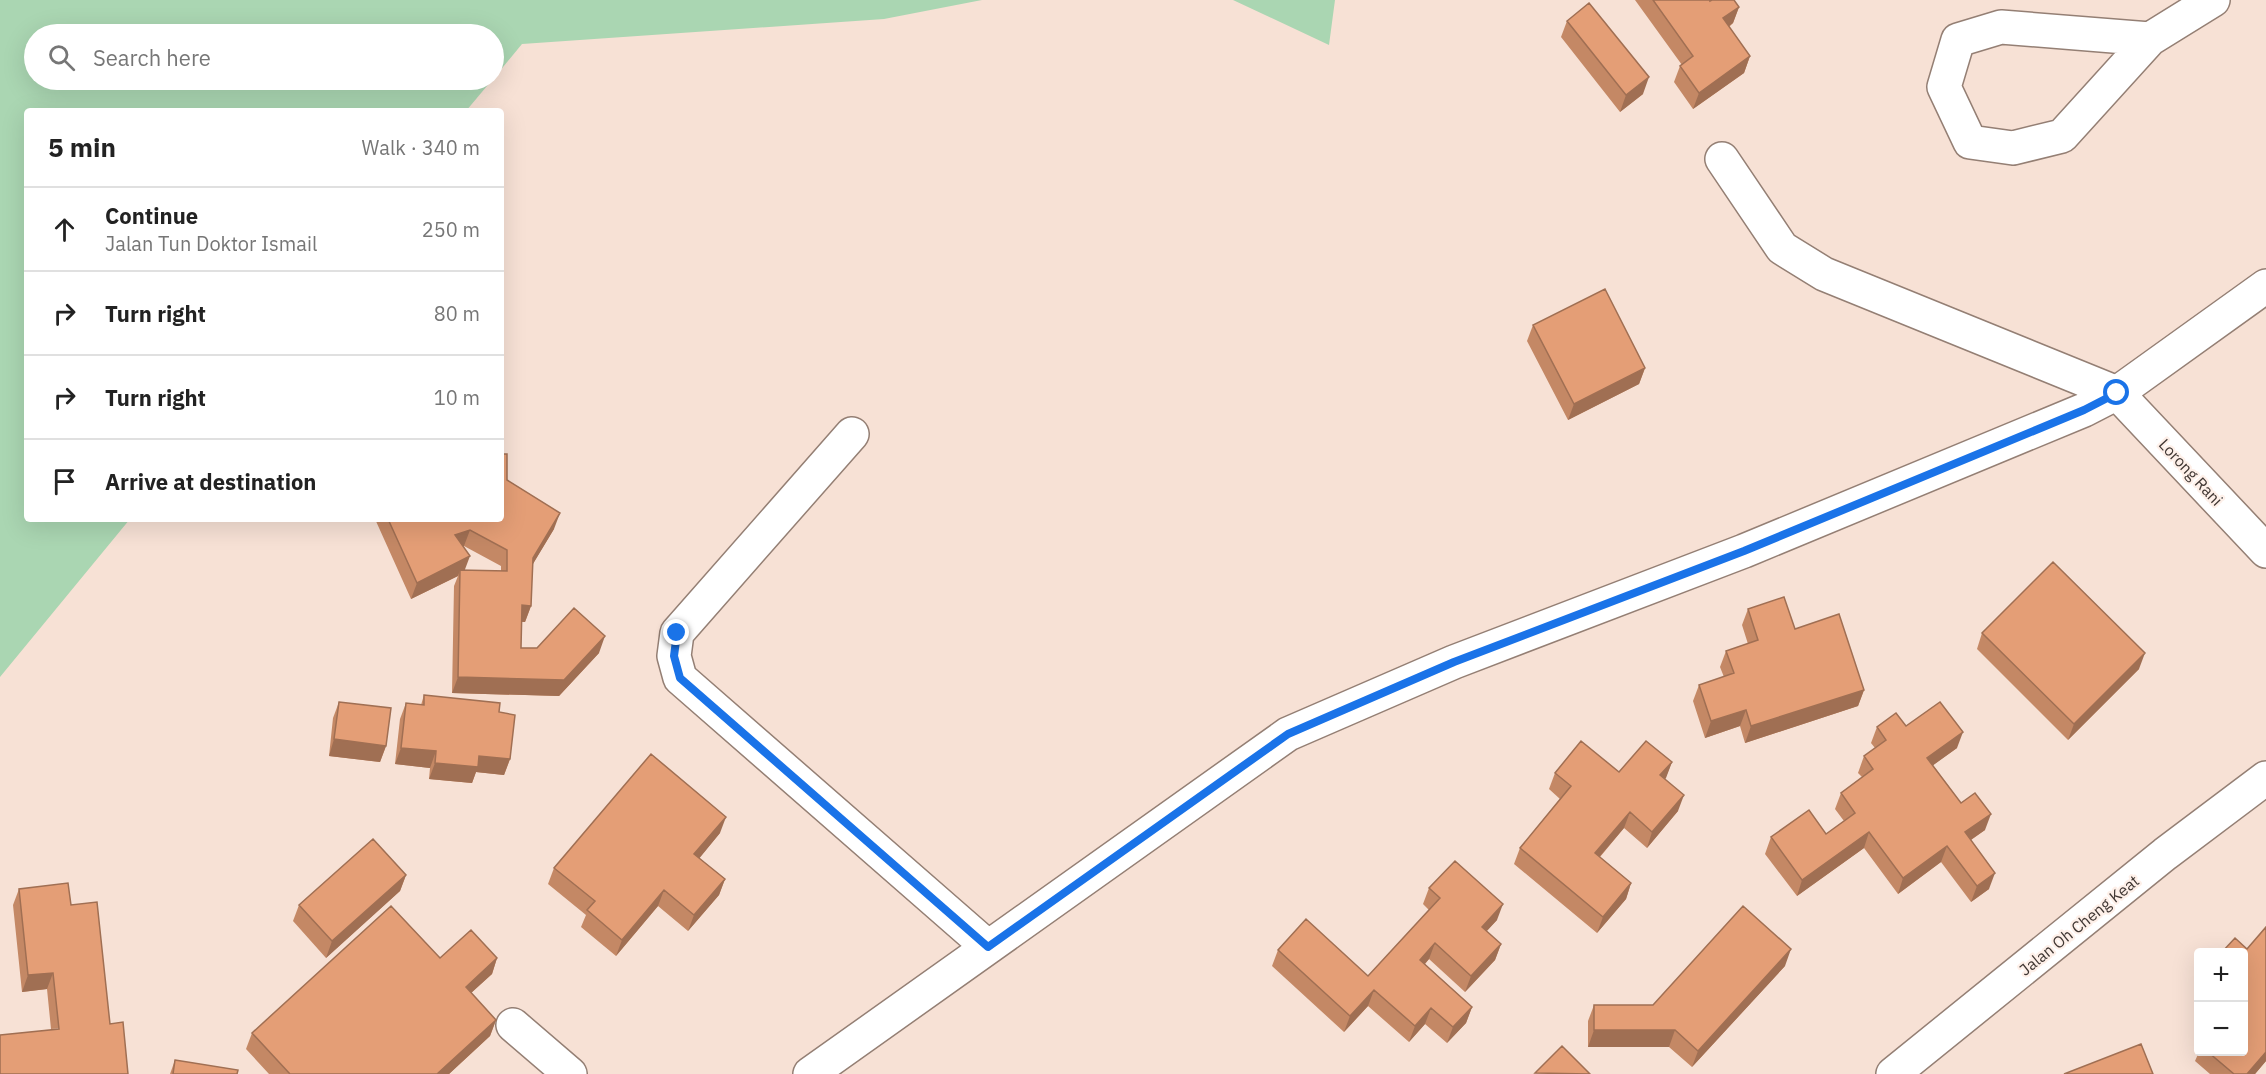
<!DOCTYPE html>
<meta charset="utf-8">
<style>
body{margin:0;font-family:"IBM Plex Sans",sans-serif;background:#f2f2f2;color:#222}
.controls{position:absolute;right:18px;bottom:18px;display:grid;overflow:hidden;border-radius:6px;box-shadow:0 6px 24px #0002}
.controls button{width:54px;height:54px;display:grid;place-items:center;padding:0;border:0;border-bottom:2px solid #e0e0e0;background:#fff;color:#222;font:30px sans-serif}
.stop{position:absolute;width:18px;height:18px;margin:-14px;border:4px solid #1a73e8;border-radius:50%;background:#fff}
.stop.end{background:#1a73e8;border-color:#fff;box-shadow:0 2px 6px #0008}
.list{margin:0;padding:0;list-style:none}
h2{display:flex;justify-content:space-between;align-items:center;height:78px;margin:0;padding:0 24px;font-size:26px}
h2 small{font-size:20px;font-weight:400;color:#767676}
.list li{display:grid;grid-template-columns:39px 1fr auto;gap:18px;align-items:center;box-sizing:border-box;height:84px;padding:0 24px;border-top:2px solid #e0e0e0}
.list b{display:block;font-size:22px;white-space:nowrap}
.list p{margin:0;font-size:20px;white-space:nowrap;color:#767676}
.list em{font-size:20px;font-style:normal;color:#767676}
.icon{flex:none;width:33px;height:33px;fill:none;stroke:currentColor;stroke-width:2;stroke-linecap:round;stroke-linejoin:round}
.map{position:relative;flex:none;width:2266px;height:1074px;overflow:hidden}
.search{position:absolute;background:#fff;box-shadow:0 6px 24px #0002;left:24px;top:24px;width:480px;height:66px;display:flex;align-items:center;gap:15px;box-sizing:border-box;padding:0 21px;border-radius:33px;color:#767676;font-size:22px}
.panel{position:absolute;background:#fff;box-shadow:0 6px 24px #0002;left:24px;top:108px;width:480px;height:414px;border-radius:6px}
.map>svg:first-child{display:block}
.green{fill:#aad6b2}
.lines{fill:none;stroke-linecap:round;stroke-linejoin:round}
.minor-casing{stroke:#947f74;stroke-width:36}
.minor{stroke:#fff;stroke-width:33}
.wall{fill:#c48865;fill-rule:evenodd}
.shaded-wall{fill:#a06f53}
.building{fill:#e49e76;stroke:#a06f53;stroke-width:1.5}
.route{stroke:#1a73e8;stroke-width:8}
.labels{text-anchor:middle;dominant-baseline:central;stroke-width:4.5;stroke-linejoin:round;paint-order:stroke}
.street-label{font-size:16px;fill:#403733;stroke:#fef0e9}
</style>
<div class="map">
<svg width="2266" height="1074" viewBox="0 0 2266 1074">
<rect width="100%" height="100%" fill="#f7e1d5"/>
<!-- green -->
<path class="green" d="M0 0H982L884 19 522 44 494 78V34H34V80H492L466 111H27V519H130L0 677Z
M1233 0H1335L1329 45Z"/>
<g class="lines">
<!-- minor casing -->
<g class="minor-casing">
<path id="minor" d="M2150 39 2001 27 1958 40 1944 87 1970 142 2013 148 2062 136 2150 39 2213 0
M1722 159 1782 248 1824 274 2117 393 2266 551
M852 434 677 633 674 656 680 678 988 947
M513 1025 570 1074
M810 1074 1288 734 1454 662 1744 551 2084 410 2117 393 2266 286
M1893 1074 2165 854 2266 778"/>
</g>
<!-- minor -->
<use href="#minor" class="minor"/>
</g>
<!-- wall -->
<path class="wall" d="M1635 0H1710L1739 7 1733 23 1729 27 1750 56 1744 73 1693 109 1674 82 1680 66 1682 65Z
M1567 21 1643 94 1620 112 1561 37Z
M1533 325 1645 368 1639 384 1568 420 1527 341Z
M507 480 554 529 532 565 531 606 525 622H521V648L599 653 559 696 452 693 454 586 458 576 411 599 375 519H501ZM463 546H464L501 566V571L465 570Z
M1748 609 1795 629 1864 690 1858 706 1745 743 1740 726 1705 738 1693 701 1699 685 1724 677 1720 667 1726 651 1748 644 1742 625Z
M1982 633 2139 669 2068 740 1977 649Z
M424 695 499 712 510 759 504 775 476 772 472 783 429 779 430 768 395 764 400 719 406 703 421 705Z
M339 702 386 746 380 762 329 756 333 718Z
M1906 726 1957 748 1933 765 1961 803 1985 830 1971 840 1989 889 1971 902 1941 862 1898 894 1864 848 1797 896 1765 854 1771 837 1826 834 1844 821 1835 809 1841 793 1862 777 1858 773 1864 756 1875 748 1871 743 1877 727Z
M1672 762 1665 779 1678 811 1647 848 1624 828 1600 857 1631 883 1626 899 1597 933 1514 864 1520 848 1560 799 1549 789 1555 773 1619 772Z
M720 833 699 858 725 879 719 895 688 931 658 906 616 956 581 927 586 915 548 884 554 868Z
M406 875 400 891 326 958 293 921 299 905Z
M1429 888 1497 920 1486 931 1501 944 1495 960 1465 992 1429 959 1425 964 1472 1007 1466 1023 1447 1043 1425 1024 1409 1042 1368 1006 1344 1032 1272 966 1278 950 1368 976 1429 910 1423 904Z
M19 889 71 905 110 1024 51 1029 47 989 22 992 13 905Z
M2266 927V1061L2255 1074H2210L2195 1061 2199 1052H2244L2247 949Z
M440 958H497L492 974 471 993 496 1020 490 1036 449 1074H269L246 1049 252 1033Z
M1785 966 1692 1067 1669 1047H1588V1021L1594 1005H1653Z
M2199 1006V1023L2194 1019Z
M175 1060 237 1074H170Z"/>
<!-- shaded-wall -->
<path class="shaded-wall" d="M1739 7 1733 23 1717 35 1723 18Z
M1750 56 1744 73 1693 109 1699 93Z
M1649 77 1643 94 1620 112 1626 95Z
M1645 368 1639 384 1568 420 1574 404Z
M560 513 554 529 527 574 533 558Z
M470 530 464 546 450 551 455 535Z
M470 556 464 572 460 570 458 576 411 599 417 583Z
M522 605 531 606 525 622 516 621Z
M605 636 599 653 559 696 452 693 458 677Z
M2145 653 2139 669 2068 740 2074 724Z
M1864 690 1858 706 1745 743 1751 726Z
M1746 710 1740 726 1705 738 1711 721Z
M1963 732 1957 748 1921 774 1927 758Z
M334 739 386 746 380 762 329 756Z
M401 748 436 751 430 768 395 764Z
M479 756 510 759 504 775 476 772 472 783 429 779 435 763Z
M1672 762 1666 778 1655 791 1660 775Z
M1684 795 1678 811 1647 848 1652 832Z
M1630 812 1624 828 1589 869 1595 853Z
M1991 814 1985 830 1959 848 1965 832Z
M726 817 720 833 689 871 694 854Z
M1869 832 1864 848 1797 896 1802 880Z
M1947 846 1941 862 1898 894 1903 878Z
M1995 873 1989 889 1971 902 1977 886Z
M406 875 400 891 326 958 332 941Z
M725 879 719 895 688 931 694 915Z
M1631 883 1626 899 1597 933 1603 917Z
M664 890 658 906 616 956 622 940Z
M1503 904 1497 920 1476 943 1482 927Z
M1435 943 1429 959 1414 976 1420 960Z
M1501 944 1495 960 1465 992 1471 976Z
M1791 949 1785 966 1692 1067 1698 1051Z
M497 958 492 974 460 1003 466 987Z
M53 973 47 989 22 992 28 975Z
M1374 990 1368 1006 1344 1032 1350 1016Z
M1472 1007 1466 1023 1447 1043 1453 1027Z
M1431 1008 1425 1024 1409 1042 1415 1026Z
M496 1020 490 1036 449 1074H437Z
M1594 1030H1675L1669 1047H1588Z
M2266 1052V1061L2255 1074H2247Z"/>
<!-- building -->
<path class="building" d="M1653 0H1710V1L1712 0H1734L1739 7 1723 18 1750 56 1699 93 1680 66 1693 56Z
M1589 3 1649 77 1626 95 1567 21Z
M1605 289 1645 368 1574 404 1533 325Z
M501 454H507V480L560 513 533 558 531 606 522 605 521 648H537L574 608 605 636 564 680 458 677 460 570 507 571V550L470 530 455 535 470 556 417 583 388 519H501Z
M2053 562 2145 653 2074 724 1982 633Z
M1784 597 1795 629 1839 614 1864 690 1751 726 1746 710 1711 721 1699 685 1734 673 1726 651 1758 640 1748 609Z
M424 695 500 703 499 712 515 715 510 759 479 756 478 767 435 763 436 751 401 748 406 703 424 705Z
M339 702 391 708 386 746 334 739Z
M1940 702 1963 732 1927 758 1961 803 1975 793 1991 814 1965 832 1995 873 1977 886 1947 846 1903 878 1869 832 1802 880 1771 837 1809 810 1826 834 1855 813 1841 793 1873 769 1864 756 1886 740 1877 727 1896 713 1906 726Z
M1581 741 1619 772 1646 741 1672 762 1660 775 1684 795 1652 832 1630 812 1595 853 1631 883 1603 917 1520 848 1571 786 1555 773Z
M651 754 726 817 694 854 725 879 694 915 664 890 622 940 587 910 595 901 554 868Z
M373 839 406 875 332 941 299 905Z
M1455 861 1503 904 1482 927 1501 944 1471 976 1435 943 1420 960 1472 1007 1453 1027 1431 1008 1415 1026 1374 990 1350 1016 1278 950 1306 919 1368 976 1440 898 1429 888Z
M68 883 71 905 97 902 110 1024 123 1022 128 1074H0V1035L59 1029 53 973 28 975 19 889Z
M391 906 440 958 471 930 497 958 466 987 496 1020 437 1074H290L252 1033Z
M1743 906 1791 949 1698 1051 1675 1030H1594V1005H1653Z
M2266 927V1052L2247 1074H2234L2208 1052H2244V952H2222L2235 938 2247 949Z
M2141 1044 2153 1074H2064Z
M1562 1046 1590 1074 1535 1073Z
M175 1060 238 1070 237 1074H173Z"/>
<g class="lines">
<!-- route -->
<path class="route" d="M677 633 674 656 680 678 988 947 1288 734 1454 662 1744 551 2084 410 2117 393"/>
</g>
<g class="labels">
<!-- street labels -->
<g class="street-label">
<text transform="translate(2191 472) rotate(47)">Lorong Rani</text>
<text transform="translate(2079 925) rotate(-39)">Jalan Oh Cheng Keat</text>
</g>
</g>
</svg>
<div class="controls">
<button>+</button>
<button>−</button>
</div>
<div class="stop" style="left:2117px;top:393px"></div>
<div class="stop end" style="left:677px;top:633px"></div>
<div class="search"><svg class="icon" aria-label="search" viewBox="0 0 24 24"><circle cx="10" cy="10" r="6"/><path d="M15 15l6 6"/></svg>Search here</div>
<section class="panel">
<h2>5 min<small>Walk · 340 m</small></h2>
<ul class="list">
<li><svg class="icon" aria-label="ahead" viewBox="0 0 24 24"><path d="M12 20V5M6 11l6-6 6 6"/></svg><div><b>Continue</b><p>Jalan Tun Doktor Ismail</p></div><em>250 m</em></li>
<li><svg class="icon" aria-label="right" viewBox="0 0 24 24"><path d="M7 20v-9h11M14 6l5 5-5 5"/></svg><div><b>Turn right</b></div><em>80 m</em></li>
<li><svg class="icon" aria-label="right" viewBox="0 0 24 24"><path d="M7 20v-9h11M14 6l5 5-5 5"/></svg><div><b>Turn right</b></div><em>10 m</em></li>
<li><svg class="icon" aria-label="arrive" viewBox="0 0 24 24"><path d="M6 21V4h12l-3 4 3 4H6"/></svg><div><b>Arrive at destination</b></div></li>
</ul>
</section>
</div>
